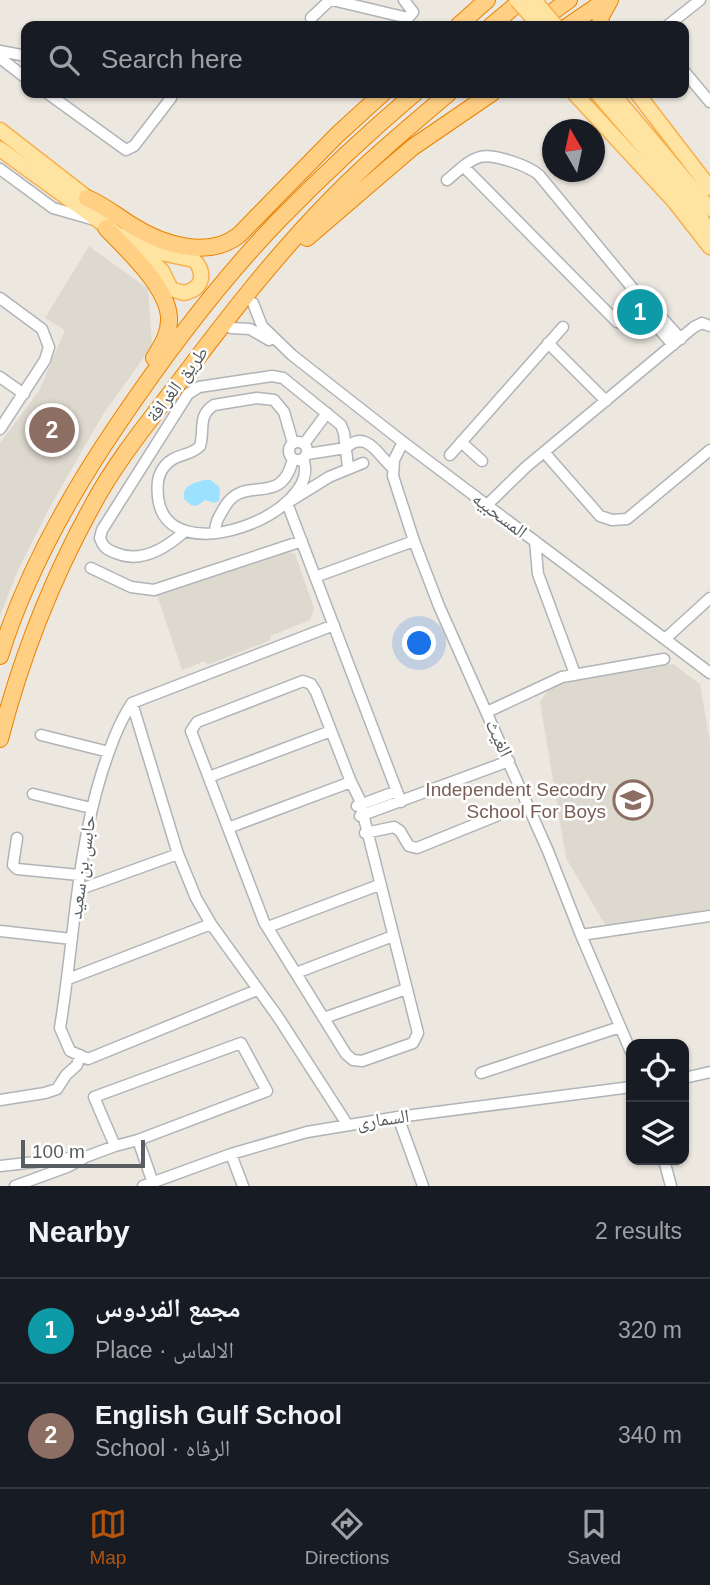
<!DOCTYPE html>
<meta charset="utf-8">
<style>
body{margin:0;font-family:Arial,"Noto Naskh Arabic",sans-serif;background:#242831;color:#f1f3f6}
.controls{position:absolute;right:21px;bottom:21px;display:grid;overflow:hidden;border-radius:14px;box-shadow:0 2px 5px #0004}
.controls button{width:63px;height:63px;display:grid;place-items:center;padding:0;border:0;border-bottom:2px solid #363941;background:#171b24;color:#f1f3f6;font:35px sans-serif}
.compass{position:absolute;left:542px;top:119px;width:63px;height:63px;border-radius:50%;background:#171b24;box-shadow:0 2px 5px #0004;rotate:351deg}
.scale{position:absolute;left:21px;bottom:18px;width:124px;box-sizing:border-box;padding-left:7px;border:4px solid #585d61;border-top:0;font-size:19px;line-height:24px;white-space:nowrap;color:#585d61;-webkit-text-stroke:5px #fff;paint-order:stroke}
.you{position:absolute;left:420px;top:644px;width:24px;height:24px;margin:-18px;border:5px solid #fff;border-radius:50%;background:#1a73e8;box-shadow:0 0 0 10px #1a73e833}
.badge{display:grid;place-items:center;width:46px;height:46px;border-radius:50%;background:#b45309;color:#fff;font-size:23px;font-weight:700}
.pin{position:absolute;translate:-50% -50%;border:4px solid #fff;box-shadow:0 2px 7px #0006}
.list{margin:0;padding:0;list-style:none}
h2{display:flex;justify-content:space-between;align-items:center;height:91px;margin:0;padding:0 28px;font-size:30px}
h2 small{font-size:23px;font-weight:400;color:#9ea1a6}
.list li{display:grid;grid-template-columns:46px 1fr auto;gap:21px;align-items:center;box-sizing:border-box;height:105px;padding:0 28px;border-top:2px solid #363941}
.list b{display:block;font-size:26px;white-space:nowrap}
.list p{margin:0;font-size:23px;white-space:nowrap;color:#9ea1a6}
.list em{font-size:23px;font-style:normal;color:#9ea1a6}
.icon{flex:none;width:38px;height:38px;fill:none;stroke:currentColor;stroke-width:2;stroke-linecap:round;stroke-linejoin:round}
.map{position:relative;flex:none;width:710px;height:1186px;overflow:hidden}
.search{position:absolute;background:#171b24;box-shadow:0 2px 5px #0004;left:21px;right:21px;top:21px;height:77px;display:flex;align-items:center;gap:18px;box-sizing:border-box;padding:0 24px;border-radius:14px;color:#9ea1a6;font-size:26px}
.sheet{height:301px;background:#171b24}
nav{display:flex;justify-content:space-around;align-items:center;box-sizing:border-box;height:98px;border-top:2px solid #363941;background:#171b24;font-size:19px;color:#9ea1a6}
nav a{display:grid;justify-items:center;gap:4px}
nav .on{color:#b45309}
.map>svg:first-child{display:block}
.education{fill:#ded9cf}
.water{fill:#9ce1ff}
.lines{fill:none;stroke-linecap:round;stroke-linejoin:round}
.minor-casing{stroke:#b0b4b8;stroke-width:13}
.major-casing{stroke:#f8b04c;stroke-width:17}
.highway-casing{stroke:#eb8200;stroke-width:18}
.minor{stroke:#fff;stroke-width:10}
.major{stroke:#ffe3a1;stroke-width:14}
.highway{stroke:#ffcf83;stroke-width:16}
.major-bridge-casing{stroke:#f8b04c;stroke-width:17;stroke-linecap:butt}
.major-bridge{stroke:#ffe3a1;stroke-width:14}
.labels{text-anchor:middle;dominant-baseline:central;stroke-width:5;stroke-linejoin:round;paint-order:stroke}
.street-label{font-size:19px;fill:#585d61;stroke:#fff}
.education-label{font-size:19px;fill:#785e54;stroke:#fff;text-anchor:end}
</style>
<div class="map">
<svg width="710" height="1186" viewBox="0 0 710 1186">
<rect width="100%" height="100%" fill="#ece7df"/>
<!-- education -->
<path class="education" d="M89 246 148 289 152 346 102 416 51 505 18 570 0 616V443L39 391 65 330 45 318Z
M285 552 295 554 314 608 310 620 270 636 271 640 207 665 205 661 182 670 157 595Z
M673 664 700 684 710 742V910L607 928 566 858 540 702 551 685Z"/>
<!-- water -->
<path class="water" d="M204 480H211L220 488 219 501 214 503 205 500 197 506 191 505 184 499C182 486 193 483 204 480Z"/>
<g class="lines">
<!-- minor casing -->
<g class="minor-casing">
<path id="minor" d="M332 0 408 18 413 12 404 0
M311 18 330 0
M667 26 700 0
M0 51 26 56
M0 58 26 78
M684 71 710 102
M47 93 126 150 134 146 171 98 173 93
M464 167 617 322 629 324 648 308
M0 169 53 208 95 220
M447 180C456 173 468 160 480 157 493 153 529 166 539 175L653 313 663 319 681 339
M0 298 42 329 49 347 45 360 0 429
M253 303 262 326 292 355 403 442 710 673
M653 313 660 330 673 345
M231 328 250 329 269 340
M548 343 606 401
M0 377 24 394
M289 451a9 9 0 1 1 18 0a9 9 0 1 1-18 0Z
M403 442 394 460 393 476 414 541 439 606 548 851 581 935 631 1052
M461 442 482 461
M293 443 284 412 274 400 257 398 214 405C197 416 205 429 200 446 190 457 174 453 164 467 157 476 157 486 158 497 166 575 325 512 303 459
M304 444 327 413
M544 452 600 516 612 520 627 519 710 450
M307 454 346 448C367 428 379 457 393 468
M450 455 563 327
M363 463 329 477 287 503 401 802
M487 505 526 467 694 327 702 323 710 326
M184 532C166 548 141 564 116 553 107 550 103 547 100 538L102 530 188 394 199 387 272 376 283 378 341 425 344 433 348 467
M215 533C215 522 219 517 224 508 244 472 281 510 293 459
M535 541 538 574 575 674
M91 568 131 587 154 590 302 541
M315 577 414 541
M665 639 710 598
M303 681 311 684 316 692 351 782 359 798 418 1033 413 1043 362 1061 353 1060 346 1054 264 922 191 731 197 722Z
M132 703 178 854 196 898 211 924 278 1017 347 1124
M487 712 562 677 664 659
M41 735 109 752
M209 777 331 731
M33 794 91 808
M357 806 397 791
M360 816 509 761
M228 828 351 782
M365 833 394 827 400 831 409 846 417 848 496 816
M17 838 13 865 17 869 79 875
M78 890 178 854
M268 927 379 885
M0 931 72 939
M581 935 710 916
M296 973 393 936
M68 979 211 924
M257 990 88 1059 70 1051 60 1028C74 943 76 855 102 772 110 748 118 724 132 703L334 625
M324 1018 406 989
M481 1073 620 1027
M684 1078 710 1072
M0 1100 45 1093 57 1089 66 1075 77 1065 80 1055
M398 1117 423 1186
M138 1140 115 1146 94 1097 241 1043 267 1091 138 1140 153 1183
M231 1154 243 1186
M664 1160 671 1186
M0 1166 88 1156 115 1146
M15 1186 67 1167 84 1158
M143 1186 231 1154 307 1132 398 1117 631 1087"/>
</g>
<!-- major casing -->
<g class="major-casing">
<path id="major" d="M574 93 674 201 710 247
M597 93 664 171 710 231
M612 93 710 209
M637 93 710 188
M0 130 94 203
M0 149 146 255 162 271 171 289 184 293C203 289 206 273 194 260L161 253 129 230"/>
</g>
<!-- highway casing -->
<g class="highway-casing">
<path id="highway" d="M537 23 569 0
M458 26 487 0
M491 26 522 0
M568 26 606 0
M600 26 601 16 610 0
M87 198C104 205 117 216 133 226 163 245 209 259 239 235L337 135 383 93
M106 228C127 250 167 286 169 317 170 333 162 345 154 358
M307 238 413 147 492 93
M0 656C26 573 69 496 118 424 166 353 219 282 279 220 322 176 368 133 415 93
M0 739C21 658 51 581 91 508 114 464 146 425 176 386 225 321 274 257 331 199 368 161 409 127 449 93"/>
</g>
<!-- minor -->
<use href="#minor" class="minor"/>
<!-- major -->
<use href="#major" class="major"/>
<!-- highway -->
<use href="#highway" class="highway"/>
<!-- major-bridge casing -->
<g class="major-bridge-casing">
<path id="major-bridge" d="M517 0 540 26
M534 0 556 26"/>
</g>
<!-- major-bridge -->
<use href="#major-bridge" class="major-bridge"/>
</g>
<!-- icons -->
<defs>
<g id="school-ring" transform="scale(2.0125)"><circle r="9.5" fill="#fff" stroke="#8d6e63" stroke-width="1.5"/><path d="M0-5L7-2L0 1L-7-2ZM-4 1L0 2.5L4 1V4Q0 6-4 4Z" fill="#8d6e63"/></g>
</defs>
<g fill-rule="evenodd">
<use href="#school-ring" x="633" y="800"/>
</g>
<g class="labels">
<!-- street labels -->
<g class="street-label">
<text transform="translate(177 384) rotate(-53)">طريق الغرافة</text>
<text transform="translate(500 515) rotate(37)">المسحبيه</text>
<text transform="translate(499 738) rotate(65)">الغيث</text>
<text transform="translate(82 867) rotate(-82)">حابس بن سعيد</text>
<text transform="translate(383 1119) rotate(-8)">السمارى</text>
</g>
<!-- education labels -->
<g class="education-label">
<text x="606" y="789">Independent Secodry<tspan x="606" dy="22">School For Boys</tspan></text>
</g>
</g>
</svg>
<div class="controls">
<button><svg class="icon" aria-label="locate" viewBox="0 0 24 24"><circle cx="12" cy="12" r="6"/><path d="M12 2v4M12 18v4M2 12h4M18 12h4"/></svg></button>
<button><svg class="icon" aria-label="layers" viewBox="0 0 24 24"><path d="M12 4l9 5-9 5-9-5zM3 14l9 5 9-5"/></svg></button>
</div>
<svg class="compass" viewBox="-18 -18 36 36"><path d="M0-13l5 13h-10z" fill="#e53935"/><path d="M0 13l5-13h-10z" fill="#9ea1a6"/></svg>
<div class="scale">100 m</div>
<div class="you"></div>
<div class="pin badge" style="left:640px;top:312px;background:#0f9aa8">1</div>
<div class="pin badge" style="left:52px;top:430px;background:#8d6e63">2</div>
<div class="search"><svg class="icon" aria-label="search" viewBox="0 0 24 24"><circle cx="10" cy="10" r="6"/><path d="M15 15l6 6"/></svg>Search here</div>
</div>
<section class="sheet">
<h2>Nearby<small>2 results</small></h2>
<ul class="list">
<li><span class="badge" style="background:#0f9aa8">1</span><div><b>مجمع الفردوس</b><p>Place · الالماس</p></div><em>320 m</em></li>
<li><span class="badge" style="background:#8d6e63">2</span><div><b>English Gulf School</b><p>School · الرفاه</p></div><em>340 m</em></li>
</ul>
</section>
<nav>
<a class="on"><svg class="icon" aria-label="map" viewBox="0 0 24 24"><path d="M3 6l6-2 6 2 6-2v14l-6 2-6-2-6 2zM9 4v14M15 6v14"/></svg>Map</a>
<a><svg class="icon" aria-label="directions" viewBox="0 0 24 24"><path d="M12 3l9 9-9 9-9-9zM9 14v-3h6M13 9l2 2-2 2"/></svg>Directions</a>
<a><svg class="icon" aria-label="saved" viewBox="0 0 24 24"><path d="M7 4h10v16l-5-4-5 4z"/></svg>Saved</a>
</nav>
